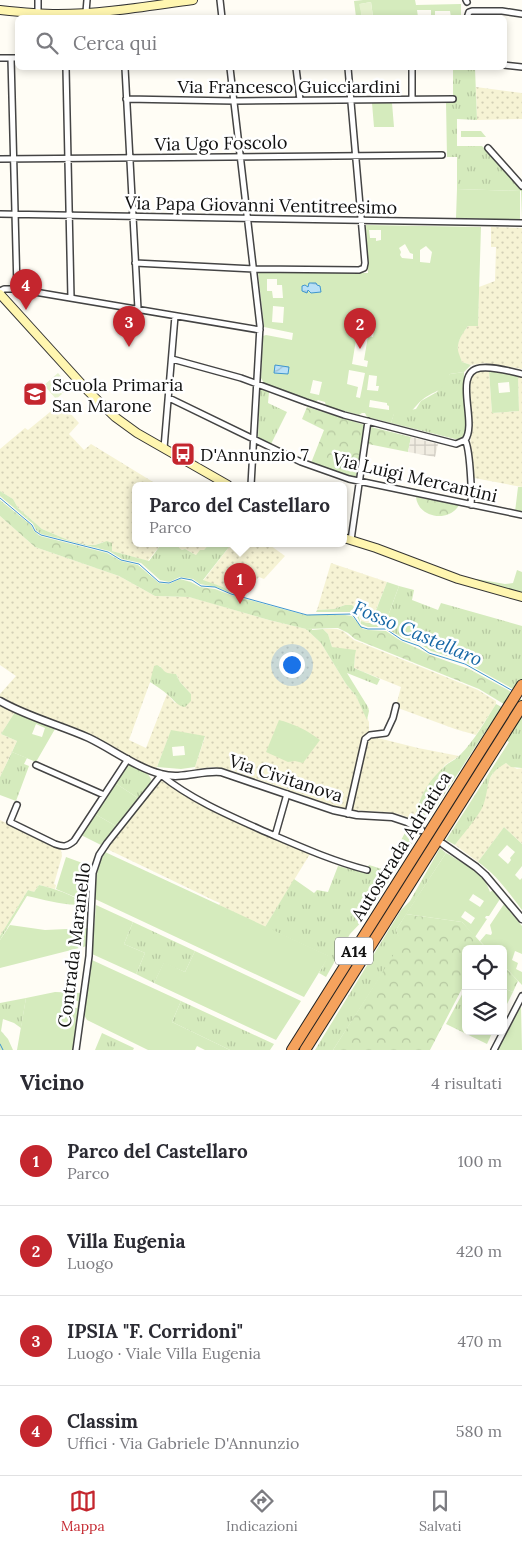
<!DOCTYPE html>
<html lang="it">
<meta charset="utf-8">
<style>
body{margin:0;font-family:Lora,serif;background:#f7f7f7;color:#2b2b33}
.controls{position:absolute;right:15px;bottom:15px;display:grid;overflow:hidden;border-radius:8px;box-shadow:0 2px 8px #0003}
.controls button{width:45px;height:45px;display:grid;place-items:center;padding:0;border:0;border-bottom:1px solid #e1e1e2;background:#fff;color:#2b2b33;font:25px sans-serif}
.you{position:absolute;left:291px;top:664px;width:18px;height:18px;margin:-12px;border:4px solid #fff;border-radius:50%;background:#1a73e8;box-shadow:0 0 0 8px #1a73e833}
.badge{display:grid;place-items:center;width:32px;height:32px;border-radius:50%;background:#c4262e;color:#fff;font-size:16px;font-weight:700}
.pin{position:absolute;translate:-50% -41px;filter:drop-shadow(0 1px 2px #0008)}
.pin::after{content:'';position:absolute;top:26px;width:18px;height:15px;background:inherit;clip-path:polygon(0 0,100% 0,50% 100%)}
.popup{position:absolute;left:132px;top:482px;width:215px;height:65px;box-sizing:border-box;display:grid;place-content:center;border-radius:8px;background:#fff;filter:drop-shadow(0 1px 4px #0005);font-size:16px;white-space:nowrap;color:#7c7c81}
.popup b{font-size:19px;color:#2b2b33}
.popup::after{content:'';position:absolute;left:50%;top:100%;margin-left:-10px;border:10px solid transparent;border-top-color:#fff}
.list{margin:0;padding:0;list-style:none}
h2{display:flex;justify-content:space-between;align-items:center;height:65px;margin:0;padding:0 20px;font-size:21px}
h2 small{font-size:16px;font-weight:400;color:#7c7c81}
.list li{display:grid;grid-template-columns:32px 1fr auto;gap:15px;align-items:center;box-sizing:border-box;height:90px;padding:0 20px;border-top:1px solid #e1e1e2}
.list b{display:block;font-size:19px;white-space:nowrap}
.list p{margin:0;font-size:16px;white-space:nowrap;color:#7c7c81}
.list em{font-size:16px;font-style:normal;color:#7c7c81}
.icon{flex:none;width:28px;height:28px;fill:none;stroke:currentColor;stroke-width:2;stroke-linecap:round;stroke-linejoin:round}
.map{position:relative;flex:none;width:522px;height:1050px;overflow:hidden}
.search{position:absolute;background:#fff;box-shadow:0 2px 8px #0003;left:15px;right:15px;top:15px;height:55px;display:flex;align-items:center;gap:12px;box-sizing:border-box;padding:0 18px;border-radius:8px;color:#7c7c81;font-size:19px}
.sheet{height:425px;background:#fff}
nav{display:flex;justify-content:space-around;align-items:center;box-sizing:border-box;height:70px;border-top:1px solid #e1e1e2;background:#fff;font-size:14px;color:#7c7c81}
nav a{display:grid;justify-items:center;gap:2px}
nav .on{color:#c4262e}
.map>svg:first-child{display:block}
.farmland{fill:url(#farmland-dots);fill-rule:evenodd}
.grass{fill:url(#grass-tufts)}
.park{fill:url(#park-crowns)}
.garden{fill:#d5ebbd;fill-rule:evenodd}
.pitch{fill:#e6f2cf}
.plaza{fill:url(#plaza-grid)}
.water{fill:url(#water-waves);stroke:#3f96cf}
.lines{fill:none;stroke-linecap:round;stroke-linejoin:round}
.stream{stroke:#3f96cf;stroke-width:1}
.minor-casing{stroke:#444;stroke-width:8}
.tertiary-casing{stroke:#444;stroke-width:9}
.secondary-casing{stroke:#333;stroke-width:10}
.motorway-casing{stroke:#222;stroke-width:12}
.minor{stroke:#fff;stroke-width:5}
.tertiary{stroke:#fff;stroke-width:6}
.secondary{stroke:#fff6b0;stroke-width:8}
.motorway{stroke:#f5a25d;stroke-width:10}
.labels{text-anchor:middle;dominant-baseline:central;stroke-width:5;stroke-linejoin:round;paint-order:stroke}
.shield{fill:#fff;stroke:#585858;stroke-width:1}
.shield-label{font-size:16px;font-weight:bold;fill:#111}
.street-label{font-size:18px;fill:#111;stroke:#fff}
.poi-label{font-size:18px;fill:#111;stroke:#fff;text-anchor:start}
.water-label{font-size:19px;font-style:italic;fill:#1768a6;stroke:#fff}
</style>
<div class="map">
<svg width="522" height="1050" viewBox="0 0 522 1050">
<defs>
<pattern id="farmland-dots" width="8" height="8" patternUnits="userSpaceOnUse" patternTransform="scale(1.25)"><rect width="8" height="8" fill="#f6f3d4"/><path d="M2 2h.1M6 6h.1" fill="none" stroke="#d2cfb5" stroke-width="1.8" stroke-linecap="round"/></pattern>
<pattern id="grass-tufts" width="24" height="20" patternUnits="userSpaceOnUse" patternTransform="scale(1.25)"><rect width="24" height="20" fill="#d5ebbd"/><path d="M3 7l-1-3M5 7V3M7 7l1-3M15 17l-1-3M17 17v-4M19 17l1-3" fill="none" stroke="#b6c8a1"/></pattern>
<pattern id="park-crowns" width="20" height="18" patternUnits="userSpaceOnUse" patternTransform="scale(1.25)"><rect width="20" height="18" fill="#d5ebbd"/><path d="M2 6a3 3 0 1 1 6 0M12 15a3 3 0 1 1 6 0" fill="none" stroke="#b6c8a1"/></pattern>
<pattern id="plaza-grid" width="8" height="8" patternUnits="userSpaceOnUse" patternTransform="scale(1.25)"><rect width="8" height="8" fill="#f1ede2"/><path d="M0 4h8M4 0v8" fill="none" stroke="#cecac1"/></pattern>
<pattern id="water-waves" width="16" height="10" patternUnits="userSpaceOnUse" patternTransform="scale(1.25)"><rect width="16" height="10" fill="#b9e0f7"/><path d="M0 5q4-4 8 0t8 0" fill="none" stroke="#9ebfd3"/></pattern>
</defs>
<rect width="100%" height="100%" fill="#fffdf5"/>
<!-- farmland -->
<path class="farmland" d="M476 87 522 93V119L477 120Z
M491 227 522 228V369L485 363 471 365 462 362 458 354V343L462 334 468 326H478L479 287 495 281 496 247H491Z
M483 370 489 371 492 413 519 411 518 375 522 376V487L474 478 470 444 472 429 468 388 469 380 473 374Z
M61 403 79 423 69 434 84 450 91 444 158 485H136V543H162L148 561 112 551 103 542 95 545H88L68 540 42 529 18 508 13 499 0 491V449L25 428 28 430Z
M0 516 35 547 119 576 155 596 189 597 197 599 269 620 306 629 321 643 346 684 356 696 369 722V734L347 810 334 806 230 770 214 767 195 769V767L205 737 171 731 156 769 0 699V694L16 676 0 665ZM154 666H160L163 671 168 674H176L180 682 191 694 175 703 167 694 146 748 129 740 153 674Z
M179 543H210L204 550 196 555 185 549 182 550 177 547Z
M232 543H267L285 556 264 579 259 577 243 594 231 593 223 587 203 581Z
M331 563 387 582 371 622 367 623 361 621 357 610 345 605 334 609 317 610Z
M323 629H337L343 631 354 640 478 690 496 701V704L476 735 455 729 398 708 400 703 397 702 401 687 354 668 355 655 332 647 328 634Z
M0 705 15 712 1 734 17 741 0 777Z
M370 736 418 748 459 756 445 765 419 801 414 820 399 814 387 812 351 810 367 739Z
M506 763 517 769 522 768V844L504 827 478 862 455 845 482 806 489 780 496 768Z
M158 781H162L208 809 310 854 265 927 219 905 220 903 215 901 107 849 106 847Z
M0 820 61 850 62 856 54 884 56 885 55 889 39 885 34 892 28 890 0 936Z"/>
<!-- grass -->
<path class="grass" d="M453 68H475L477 120 457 119V146H482L520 187 522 190V219L521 191 457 189V157H447L446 102H453Z
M464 372V398L467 427 465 434 461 439H455L391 423 394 413 416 409 421 401 437 392 450 374Z
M260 389 269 392 268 403 287 412 271 444 258 437Z
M0 491 13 499 18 508 42 529 68 540 88 545H95L107 541 112 543V551L149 561 162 543H179L178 547 182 550 185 549 196 555 200 550H204L210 543H232L203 580 223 587 231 593 216 587 200 584 193 579 180 577 169 582 160 580 141 563 122 559 109 551 41 534 36 530 33 524 0 496Z
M399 586 414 590 412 600 438 610 441 603 522 626V694L463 661 431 651 420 644 403 638 384 627Z
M345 605H352L357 610 361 624 356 615 353 612H316L317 610 334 609Z
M306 629H312V630L323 629 328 634 332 647 356 650 355 655 354 668 380 679 377 685 347 673 368 707 369 711 367 720 356 696 346 684 321 643Z
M157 665C167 670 160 673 176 674L180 682 191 694V701L185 707C177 706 174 700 168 695 163 690 156 686 150 682L154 666Z
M496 704 522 718V768L511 767 506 763C483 776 491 785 483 806 478 817 463 834 455 845L446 840 509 742 487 729 423 827 414 820C419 798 427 782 444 767 449 762 456 760 460 755 475 740 485 721 496 704Z
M12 752 27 758 24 764 29 766 16 801 0 795V777Z
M129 764C137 765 147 771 151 779L150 784 138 798 115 783 125 767Z
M95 814 116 826 101 845 81 835Z
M407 829 417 835 369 914 350 934 326 977 319 973 328 956 265 927 294 879 314 893 317 890 328 892 338 866 366 873 369 865 385 870Z
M440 848 446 853 396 930 402 943 333 1050H315L401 910 410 901Z
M39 885C56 889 71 894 86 904 67 907 46 900 27 896L0 940V936L28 890 34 892Z
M133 922 195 951 185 972 164 963 154 983 136 974 145 953 124 944Z
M466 987V1031H493L487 1044 446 1024Z
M503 988 513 992 503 1012Z
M26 998 21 1028 14 1023 3 1019 1 1031 8 1039 13 1050H0V1003Z
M181 1001 274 1044 270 1050H230L172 1022Z
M102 1033 134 1048 133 1050H95Z"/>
<!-- park -->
<path class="park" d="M307 407 365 425 356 478 311 463 324 430 302 419Z
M371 427 411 437 408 452 368 444 370 428Z
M416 497 459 505C449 523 418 518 416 497Z
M0 500 31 525 34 531 40 536 107 553 121 561 138 565 159 583 169 584 180 579 191 582 200 587 215 589 231 595 305 615H345L352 616 363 629 369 630 386 631 401 641 419 649 430 655 469 669 508 690 522 700V715L479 689 355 639 348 633 338 628 306 629 269 620 196 599 189 597 155 596 119 576 35 547 0 516Z
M406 914 462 922 487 949H466V981L430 1050H333L401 943 396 930Z
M503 965 518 981 513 992 503 988Z"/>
<!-- garden -->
<path class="garden" d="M363 0H415L416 5 461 4V17H451L450 11H435V17H431V10H417L418 17H373L371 2 360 4 362 17H356L354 1Z
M372 103H392L394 127H374Z
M461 131H481L486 137H461Z
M457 189 520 191V220L456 218Z
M366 225 481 227 478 326H468C462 334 455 344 459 354 460 357 461 359 462 362L471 365 464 372 450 374C442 394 436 389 422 400 413 407 408 422 394 414L391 423 367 417 365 413H362L359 415 326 406 325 402 318 400 315 402 264 383 261 378 263 336 266 335 292 340 293 333 264 327 258 272 368 273ZM369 230H381V240L376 241V238H370ZM405 244 410 253 413 254V259L402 258 400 255 401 252 399 248ZM426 246 432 252 430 263 420 262V250ZM267 279H277V285H282L283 298H273L272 291H267ZM273 306 284 307 283 323 272 322ZM358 328 374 331 373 337 368 336 364 360 368 361 367 367 352 364ZM349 370 365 373 360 398 356 397 358 387 347 384ZM369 375 377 376 376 386H379L378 391 367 390ZM313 380 322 382 319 395 310 393ZM370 400 387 403V405L389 406V410L369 407Z
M489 371 518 375 519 411 492 413ZM509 382 510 392 499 393 498 383Z
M518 487H522V513L515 512Z
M517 570 522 572V594L477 581V579L505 584 513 583Z
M387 582 399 586 384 627H368L361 624V621L367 623H371Z
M15 712 55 729 36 762 12 752 17 741 1 734ZM36 724 45 728 42 737 32 734Z
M279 720C294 724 307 730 320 740L303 763 295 761 288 762 266 752Z
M171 730 205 736 195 767 181 769 157 767ZM184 746 185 755 173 756 172 747Z
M115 783 138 798 116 826 95 814Z
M504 827 522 844V866L515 875 520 880 522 878V910C509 893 497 875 478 862ZM507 845 515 852 510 858 511 860 508 864 498 855Z
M105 852 329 956 304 997 95 899C96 883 96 866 105 852Z
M446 853C458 860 481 872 487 885 488 887 489 889 490 892L493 890 500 899 489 916H486L485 918 487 919 475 937 462 922 406 914ZM473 894 484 901 480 907 469 900ZM465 911 475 918 471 924 461 917Z
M66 857 88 865 86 904 75 897 56 889Z
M504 904 522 926V954L515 951 512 960 518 963 516 969 522 972V985L503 965V955L505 951 496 946 494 949H487L480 941 486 934 491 935 492 933 490 925Z
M96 905 133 922 124 944 145 953 136 974 92 954Z
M10 925 45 930 89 928 87 946 0 968V940Z
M195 951 301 1001 276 1040 154 983 164 962 185 972Z
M92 960 181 1001 172 1022 230 1050H205L197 1046 195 1050H148L87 1020 84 1015Z
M55 992 82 993 73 1050H17L26 998ZM64 999 78 1001 77 1008 64 1007Z
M521 1006 522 1050H498Z"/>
<!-- pitch -->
<path class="pitch" d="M371 2 373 17H362L359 4Z
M58 373 70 387 63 393 51 379Z
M50 380 62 394 56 399 44 385Z"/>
<!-- plaza -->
<path class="plaza" d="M411 437 438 444 435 457 408 452Z"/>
<!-- water -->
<path class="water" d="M309 283H316L317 285 320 286 321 292 311 293 308 290 307 293 302 291V286L305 285 308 287Z
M275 365 289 367 288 374 274 373Z"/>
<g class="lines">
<!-- stream -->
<path class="stream" d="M0 498 32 525 35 531 41 535 108 552 121 560 139 564 159 582 169 583 181 578 192 580 201 586 215 587 231 594 307 615 352 614 361 627 368 629H386L402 640 419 646 429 653 465 664 513 691
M0 1044 3 1050"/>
<!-- minor casing -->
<g class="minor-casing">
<path id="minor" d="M220 0 222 18
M466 0 467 2
M86 12 87 0
M38 13V0
M467 18 469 12 472 11H502L522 14
M0 58H18
M11 58 17 289
M504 65 522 67
M66 68 71 298
M125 68 138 309
M230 68 260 326 251 485
M296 68 300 100
M412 68V99
M126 99 234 101 453 99
M488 148 522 186
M0 159 442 155
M0 214 522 223
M135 263 254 269 359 270 364 268 365 263 348 68
M0 291 4 289H17L260 330
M172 359 241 378 306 402 344 415 456 444 465 440C478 423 452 372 480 368 493 366 509 371 522 374
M169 398 301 462 349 479 522 515
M465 440C470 448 472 494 471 505
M164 448 175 316
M351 540 368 421
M36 765 104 795
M17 805 10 822 55 844C63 847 67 847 74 841L128 759
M348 814 365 739 370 735 386 733 393 718 396 706
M275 836 287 794
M76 1050 89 956 93 873 99 855 107 843 161 775C192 800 230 816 266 832 299 846 332 861 367 870
M494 1050 522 996"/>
</g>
<!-- tertiary casing -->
<g class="tertiary-casing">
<path id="tertiary" d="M0 701C28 717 60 725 89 738 112 749 137 768 161 774 181 780 201 770 221 772L333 810 357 815 392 817 407 822 421 830
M443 844 476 867 485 875 522 919"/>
</g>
<!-- secondary casing -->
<g class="secondary-casing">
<path id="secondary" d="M0 10C19 12 39 14 58 14 103 14 148 6 193 0
M0 294 88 391 115 417 137 433 228 485
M344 538 376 548 458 579 522 597"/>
</g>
<!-- motorway casing -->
<g class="motorway-casing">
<path id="motorway" d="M292 1050 522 685
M305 1050 522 706"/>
</g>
<!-- minor -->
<use href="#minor" class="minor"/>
<!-- tertiary -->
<use href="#tertiary" class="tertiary"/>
<!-- secondary -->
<use href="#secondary" class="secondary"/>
<!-- motorway -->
<use href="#motorway" class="motorway"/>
</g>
<!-- icons -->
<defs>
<g id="school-square" transform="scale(1.25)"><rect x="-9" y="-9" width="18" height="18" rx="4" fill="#c4262e" stroke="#fff"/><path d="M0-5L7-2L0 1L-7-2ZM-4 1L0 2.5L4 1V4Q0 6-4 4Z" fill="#fff"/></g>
<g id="bus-square" transform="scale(1.25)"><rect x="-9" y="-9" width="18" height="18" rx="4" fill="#c4262e" stroke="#fff"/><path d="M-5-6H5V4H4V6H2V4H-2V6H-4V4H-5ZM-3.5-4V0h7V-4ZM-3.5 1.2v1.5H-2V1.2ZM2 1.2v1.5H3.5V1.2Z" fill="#fff"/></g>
</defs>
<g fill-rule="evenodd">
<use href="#school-square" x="35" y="394"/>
<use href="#bus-square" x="183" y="454"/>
</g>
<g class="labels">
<!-- shield labels -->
<rect class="shield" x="335" y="937.5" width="38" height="27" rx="4"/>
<g class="shield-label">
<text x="354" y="951">A14</text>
</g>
<!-- street labels -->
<g class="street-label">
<text x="289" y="86">Via Francesco Guicciardini</text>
<text transform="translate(221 143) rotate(-1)">Via Ugo Foscolo</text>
<text transform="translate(261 205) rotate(1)">Via Papa Giovanni Ventitreesimo</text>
<text transform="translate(415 477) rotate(13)">Via Luigi Mercantini</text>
<text transform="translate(286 778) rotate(18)">Via Civitanova</text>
<text transform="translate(401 846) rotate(-58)">Autostrada Adriatica</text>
<text transform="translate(74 945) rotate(-83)">Contrada Maranello</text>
</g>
<!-- poi labels -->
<g class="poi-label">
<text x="52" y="384">Scuola Primaria<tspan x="52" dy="21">San Marone</tspan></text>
<text x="200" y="454">D'Annunzio 7</text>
</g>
<!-- water labels -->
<g class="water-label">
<text transform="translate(418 633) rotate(23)">Fosso Castellaro</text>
</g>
</g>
</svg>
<div class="controls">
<button><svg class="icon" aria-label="locate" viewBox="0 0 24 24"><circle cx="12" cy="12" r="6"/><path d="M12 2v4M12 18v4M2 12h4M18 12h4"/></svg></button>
<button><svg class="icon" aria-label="layers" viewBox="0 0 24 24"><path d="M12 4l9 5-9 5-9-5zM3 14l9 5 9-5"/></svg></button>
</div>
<div class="you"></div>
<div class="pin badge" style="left:240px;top:604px">1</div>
<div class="popup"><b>Parco del Castellaro</b>Parco</div>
<div class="pin badge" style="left:360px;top:349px">2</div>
<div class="pin badge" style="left:129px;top:347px">3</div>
<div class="pin badge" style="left:26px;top:310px">4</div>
<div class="search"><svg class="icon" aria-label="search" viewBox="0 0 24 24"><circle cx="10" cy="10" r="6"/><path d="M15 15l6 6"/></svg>Cerca qui</div>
</div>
<section class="sheet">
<h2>Vicino<small>4 risultati</small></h2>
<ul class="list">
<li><span class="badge">1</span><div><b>Parco del Castellaro</b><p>Parco</p></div><em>100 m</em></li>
<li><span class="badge">2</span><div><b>Villa Eugenia</b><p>Luogo</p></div><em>420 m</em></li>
<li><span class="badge">3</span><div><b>IPSIA &quot;F. Corridoni&quot;</b><p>Luogo · Viale Villa Eugenia</p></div><em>470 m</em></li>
<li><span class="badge">4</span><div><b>Classim</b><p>Uffici · Via Gabriele D'Annunzio</p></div><em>580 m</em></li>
</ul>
</section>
<nav>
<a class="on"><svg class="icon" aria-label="map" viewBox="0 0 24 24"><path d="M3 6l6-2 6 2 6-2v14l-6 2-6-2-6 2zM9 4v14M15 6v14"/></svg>Mappa</a>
<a><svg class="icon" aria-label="directions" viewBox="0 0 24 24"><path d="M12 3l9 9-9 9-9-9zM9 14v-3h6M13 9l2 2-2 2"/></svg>Indicazioni</a>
<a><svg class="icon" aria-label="saved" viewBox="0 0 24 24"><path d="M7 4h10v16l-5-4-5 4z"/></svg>Salvati</a>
</nav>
